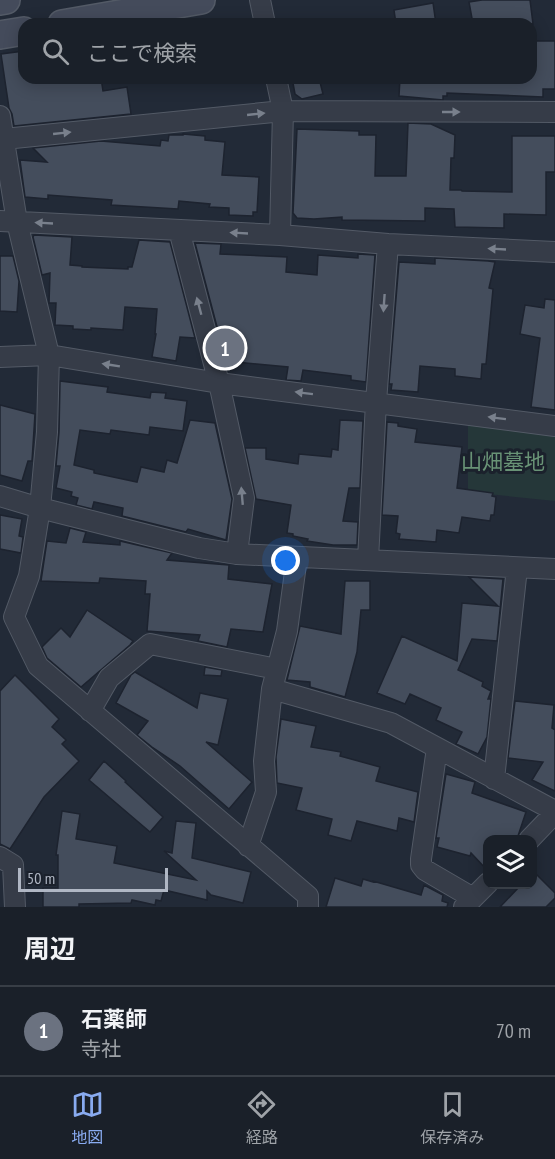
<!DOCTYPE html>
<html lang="ja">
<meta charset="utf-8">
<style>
body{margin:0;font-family:"PT Sans Narrow","Noto Sans JP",sans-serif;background:#272d35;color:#f1f3f6}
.controls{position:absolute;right:18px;bottom:18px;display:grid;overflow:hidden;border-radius:12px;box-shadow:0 3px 15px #0003}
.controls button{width:54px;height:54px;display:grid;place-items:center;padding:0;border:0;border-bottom:2px solid #383e46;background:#1a2029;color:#f1f3f6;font:30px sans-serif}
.scale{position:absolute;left:18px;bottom:15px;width:150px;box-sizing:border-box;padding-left:6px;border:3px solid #b0b7c4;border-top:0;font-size:16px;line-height:21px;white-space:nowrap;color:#b0b7c4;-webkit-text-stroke:4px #1b212c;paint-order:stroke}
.you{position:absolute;left:286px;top:561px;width:21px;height:21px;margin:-15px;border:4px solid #fff;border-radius:50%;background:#1a73e8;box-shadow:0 0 0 9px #1a73e833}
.badge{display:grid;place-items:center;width:39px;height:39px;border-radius:50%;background:#89abf0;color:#fff;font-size:20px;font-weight:700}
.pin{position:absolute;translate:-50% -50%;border:3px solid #fff;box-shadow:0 2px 6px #0006}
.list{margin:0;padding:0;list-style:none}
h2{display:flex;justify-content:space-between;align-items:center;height:78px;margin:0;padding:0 24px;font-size:26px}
h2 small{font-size:20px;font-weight:400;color:#9fa3a8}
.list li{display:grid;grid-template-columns:39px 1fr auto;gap:18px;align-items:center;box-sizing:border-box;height:90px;padding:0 24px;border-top:2px solid #383e46}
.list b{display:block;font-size:22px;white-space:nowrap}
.list p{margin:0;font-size:20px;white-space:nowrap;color:#9fa3a8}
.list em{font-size:20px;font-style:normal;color:#9fa3a8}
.icon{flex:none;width:33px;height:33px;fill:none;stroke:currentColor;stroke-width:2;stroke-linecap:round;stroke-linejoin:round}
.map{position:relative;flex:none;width:555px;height:907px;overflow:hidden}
.search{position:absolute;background:#1a2029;box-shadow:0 3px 15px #0003;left:18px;right:18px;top:18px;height:66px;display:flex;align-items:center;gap:15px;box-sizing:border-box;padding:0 21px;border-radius:18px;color:#9fa3a8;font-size:22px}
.sheet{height:168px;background:#1a2029}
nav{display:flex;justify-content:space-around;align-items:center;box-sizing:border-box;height:84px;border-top:2px solid #383e46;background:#1a2029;font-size:16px;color:#9fa3a8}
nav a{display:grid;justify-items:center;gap:3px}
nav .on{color:#89abf0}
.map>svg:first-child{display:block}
.green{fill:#253739}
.building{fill:#444d5c;stroke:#1d232f;stroke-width:1.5}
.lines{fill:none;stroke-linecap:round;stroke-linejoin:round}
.minor-casing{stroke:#535a66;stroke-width:22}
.secondary-casing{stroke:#535a66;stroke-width:30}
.minor{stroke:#363c48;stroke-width:20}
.secondary{stroke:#444b5b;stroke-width:27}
.oneway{fill:#79808c}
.labels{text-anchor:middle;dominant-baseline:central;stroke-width:6;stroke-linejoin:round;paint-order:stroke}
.park-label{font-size:21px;fill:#699376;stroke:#1b212c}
</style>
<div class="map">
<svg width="555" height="907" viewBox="0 0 555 907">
<rect width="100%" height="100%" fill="#222a37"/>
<!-- green -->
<path class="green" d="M468 423 555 434V501L468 492Z"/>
<!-- building -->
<path class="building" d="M482 0H530L533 24H473L469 2Z
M433 3 436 24H396L394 10Z
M531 41H555V89H543V97L447 93V96H443V100L399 96 400 78H531Z
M24 51V78H101L103 91 127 87 131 114 14 126 12 114 9 108 1 54Z
M292 78H319L323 94 302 99 295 94Z
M408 123 431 124 455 135 454 158H451L450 190H461L462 191 512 192V136H555V172H546V215L504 214V228L455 227 454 209 425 208V221L342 220V217L314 219 297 218 293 213 297 129 359 131V135H376L375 176H406Z
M183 134 205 136V140L225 142 222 175 259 177 257 212H253V216L229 215V208L209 207 210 204 179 201 178 209 111 205 112 200 48 195V199L25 197 20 160 47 162 33 148 101 141 160 146 161 140 168 141 169 135H183Z
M34 235 72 237 70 265 82 266V267L128 269V267H132L139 240 170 242 195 338 180 337 176 361 152 357 156 334H155L157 309 125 307 123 330 91 328V330L73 329V326L55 325 56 303H49L50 273 42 275 33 237Z
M195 243 221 244 220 254 287 257 286 272 317 275 318 255 358 258V254L375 255 366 382 351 380V376L303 370 301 381 286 380 288 367 226 361Z
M0 256H13L19 281 17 312 0 311Z
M435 258 488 261 495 262 489 288 493 289 486 364H482L481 379 455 376V369L420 366 418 392 391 390 392 384H389L399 262 435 264Z
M545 299 555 300V410L531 407 540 338 520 334 525 305 544 308Z
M60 381 108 387 107 392 150 398 151 392 166 393 165 398 187 401 183 431 150 427 149 435 111 430 110 434 80 430 74 465 94 470V473L137 482 141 467 164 472 167 460 177 463 190 420 215 423 232 499 226 540 188 529 186 532 122 516 123 508 94 502 92 509 76 505 78 498 71 496 72 492 56 488 60 466H56L59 432Z
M0 405 35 414 32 461H28L22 481 0 475Z
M340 420 363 421 360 488H349L343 521 358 522 357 545H333L307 541 308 539 293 536V534L287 533 291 505 256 499 245 448H266V459L298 464 299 454 331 457 332 449 338 450Z
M387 422 398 423V426L417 429 415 442 462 447 457 488 493 493 492 496 496 497 494 515H491L490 521 462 517 459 533 437 530 436 542 399 539 400 534 396 533 398 516 382 515Z
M0 515 22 519 19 536 23 537 21 553 0 549Z
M70 528 86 532 83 542 120 545V541L172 553 167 560 229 565 228 579 272 584 263 632 231 629 227 647 198 641 200 635 147 631 150 594H145L146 581 100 578 99 583 41 581 47 541 66 543Z
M469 577 503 579 497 641 472 639 458 670 483 682 482 686 491 691 488 699H491L487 737 478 754 456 744 462 732 436 720 441 708 410 694 405 704 377 693 402 636 457 661 462 603 498 606Z
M345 581H370V610H361L357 652 345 697 310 687V682L287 680 300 626 341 634Z
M87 610 133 641 130 645 81 687 47 658 42 647 61 628 70 637Z
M205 667 222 670 221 676 204 675Z
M135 672 197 708 200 693 228 699 218 745 206 742 252 782 229 809 180 766 152 747 137 735 148 721 116 703 131 675Z
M15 675 59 719 52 727 66 740 62 744 79 761 44 797 10 849 0 844V691Z
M515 701 554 705 552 728 555 730V791L532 780 543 762 508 758Z
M281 719 316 726 311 747 341 752 340 756 380 767 376 781 418 792 414 822 399 818 397 831 357 821 351 841 328 835 332 819 296 810 302 788 277 783 276 757Z
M104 761 126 781 125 782 163 817 150 832 89 780Z
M446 774 475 782 472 793 526 812 517 839 507 836 506 840H488V871L471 853 470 856 437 847 439 838H436Z
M62 811 80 814 76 839 117 846 114 863 196 880 164 851 172 853 176 821 196 823 192 858 251 872 243 903 211 895 207 891V900L164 890 161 901 156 900 155 905 132 900 131 903 79 904V907H43V888H58V855H56Z
M532 870 555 893V898L546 907H500L521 885H532Z
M335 878 361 886 363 879 373 882V881L421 895 424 885 443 895 442 901 448 903 447 907H326Z"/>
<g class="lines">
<!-- minor casing -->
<g class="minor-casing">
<path id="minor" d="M260 0 265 24
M276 78 283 111 280 235
M0 116 17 222 49 355 47 432 40 508 29 576 14 617 38 666 308 896V907
M4 139 283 111 555 112
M0 221 280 235 388 244 555 252
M179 230 219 383 244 498 237 554
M0 357 49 355 219 383 555 426
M0 496 40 508 199 548 237 554 555 569
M368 560 376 402 388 244
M272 689 391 723 555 811
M90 711 109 678 150 644 277 669
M437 748 421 859V865L425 870 473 898
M494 779 517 568
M529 840 555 813
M248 846 266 792 264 761 272 689 287 631 297 557
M0 857 13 865 15 907
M464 907 488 883"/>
</g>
<!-- secondary casing -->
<g class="secondary-casing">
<path id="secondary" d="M0 1 6 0
M62 24 201 0
M0 35 24 31"/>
</g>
<!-- minor -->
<use href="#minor" class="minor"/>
<!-- secondary -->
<use href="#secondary" class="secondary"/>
</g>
<!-- one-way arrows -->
<defs><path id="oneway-solid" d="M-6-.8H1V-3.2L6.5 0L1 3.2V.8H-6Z" transform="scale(1.5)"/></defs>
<g class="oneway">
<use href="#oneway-solid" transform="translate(451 112)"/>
<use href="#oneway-solid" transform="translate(256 114) rotate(-6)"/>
<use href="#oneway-solid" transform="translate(62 133) rotate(-6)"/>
<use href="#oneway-solid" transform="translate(44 223) rotate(-177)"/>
<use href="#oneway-solid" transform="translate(239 233) rotate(-177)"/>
<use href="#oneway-solid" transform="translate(497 249) rotate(-177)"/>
<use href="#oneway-solid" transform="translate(384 303) rotate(94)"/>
<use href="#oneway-solid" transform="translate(199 306) rotate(-105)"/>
<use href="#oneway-solid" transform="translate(111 365) rotate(-171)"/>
<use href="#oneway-solid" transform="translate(304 393) rotate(-173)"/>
<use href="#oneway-solid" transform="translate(497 418) rotate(-173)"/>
<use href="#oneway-solid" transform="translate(242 496) rotate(-95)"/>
</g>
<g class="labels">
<!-- park labels -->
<g class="park-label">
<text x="503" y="461">山畑墓地</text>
</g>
</g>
</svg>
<div class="controls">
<button><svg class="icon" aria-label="layers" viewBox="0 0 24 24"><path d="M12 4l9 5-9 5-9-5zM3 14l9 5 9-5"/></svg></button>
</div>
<div class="scale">50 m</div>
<div class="you"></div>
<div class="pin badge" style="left:225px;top:348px;background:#6b7280">1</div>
<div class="search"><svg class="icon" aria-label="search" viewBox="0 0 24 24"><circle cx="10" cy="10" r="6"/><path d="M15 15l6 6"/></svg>ここで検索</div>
</div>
<section class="sheet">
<h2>周辺<small></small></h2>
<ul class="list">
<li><span class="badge" style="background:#6b7280">1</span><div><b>石薬師</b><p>寺社</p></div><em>70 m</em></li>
</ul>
</section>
<nav>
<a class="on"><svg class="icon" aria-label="map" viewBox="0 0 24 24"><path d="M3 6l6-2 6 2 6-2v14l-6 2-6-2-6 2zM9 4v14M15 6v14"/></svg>地図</a>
<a><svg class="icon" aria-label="directions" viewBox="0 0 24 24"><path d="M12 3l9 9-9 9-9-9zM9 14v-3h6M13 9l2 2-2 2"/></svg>経路</a>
<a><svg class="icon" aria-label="saved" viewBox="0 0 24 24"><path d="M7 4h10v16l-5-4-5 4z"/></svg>保存済み</a>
</nav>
